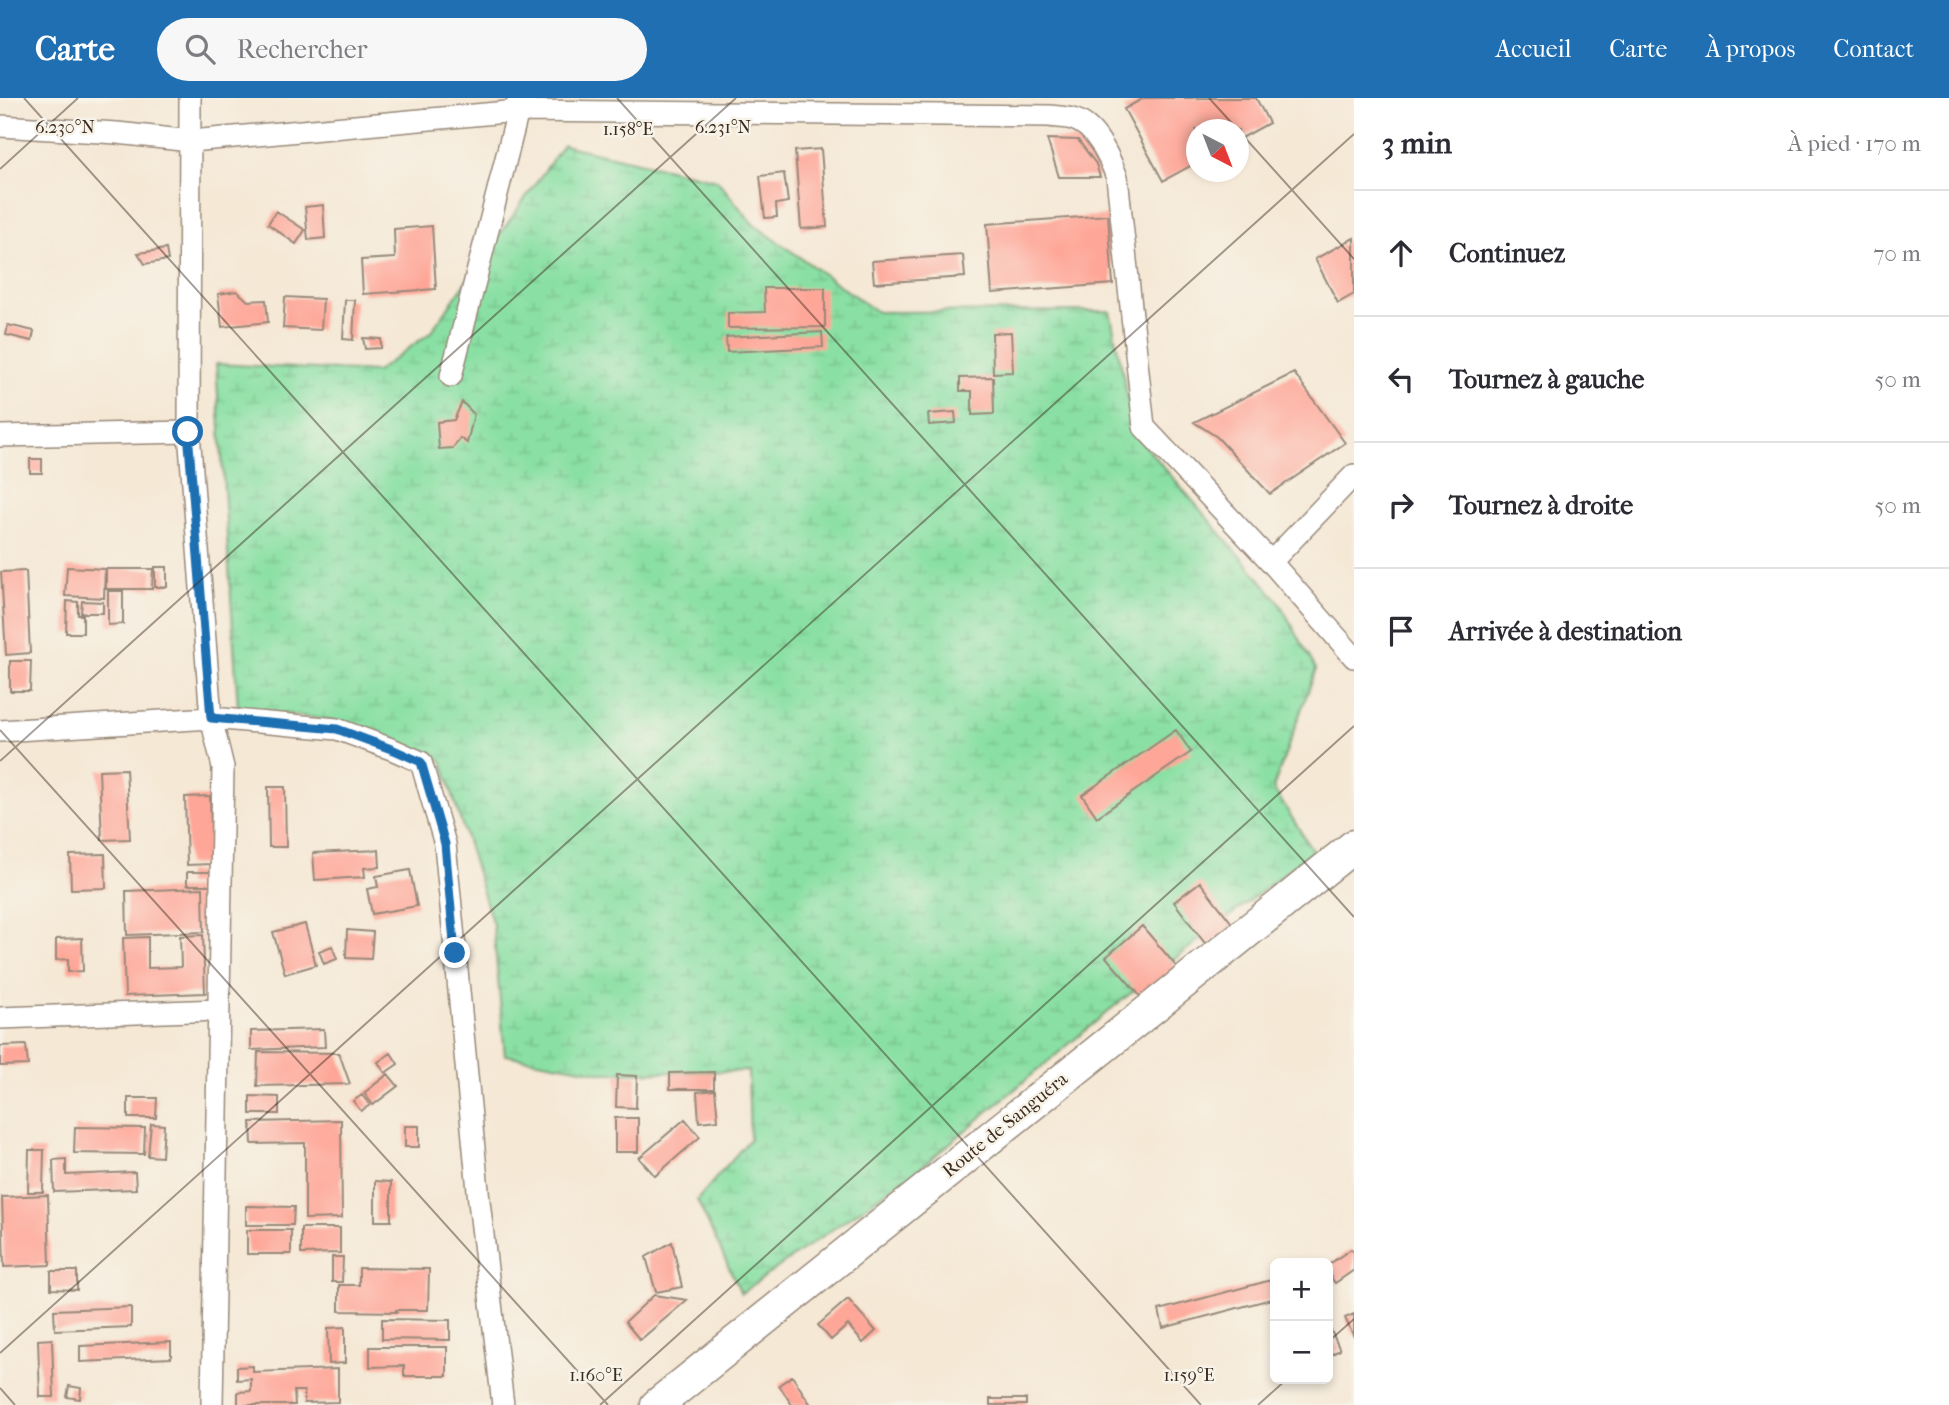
<!DOCTYPE html>
<html lang="fr">
<meta charset="utf-8">
<style>
body{margin:0;font-family:"IM FELL French Canon",serif;background:#f7f7f7;color:#2b2b33}
.controls{position:absolute;right:21px;bottom:21px;display:grid;overflow:hidden;border-radius:10px;box-shadow:0 4px 10px #0003}
.controls button{width:63px;height:63px;display:grid;place-items:center;padding:0;border:0;border-bottom:2px solid #e1e1e2;background:#fff;color:#2b2b33;font:35px sans-serif}
.compass{position:absolute;left:1186px;top:21px;width:63px;height:63px;border-radius:50%;background:#fff;box-shadow:0 4px 10px #0003;rotate:138deg}
.stop{position:absolute;width:21px;height:21px;margin:-16px;border:5px solid #1f6fb2;border-radius:50%;background:#fff}
.stop.end{background:#1f6fb2;border-color:#fff;box-shadow:0 2px 7px #0008}
.list{margin:0;padding:0;list-style:none}
h2{display:flex;justify-content:space-between;align-items:center;height:91px;margin:0;padding:0 28px;font-size:30px}
h2 small{font-size:23px;font-weight:400;color:#7c7c81}
.list li{display:grid;grid-template-columns:46px 1fr auto;gap:21px;align-items:center;box-sizing:border-box;height:126px;padding:0 28px;border-top:2px solid #e1e1e2}
.list b{display:block;font-size:26px;white-space:nowrap}
.list em{font-size:23px;font-style:normal;color:#7c7c81}
.icon{flex:none;width:38px;height:38px;fill:none;stroke:currentColor;stroke-width:2;stroke-linecap:round;stroke-linejoin:round}
.map{position:relative;flex:none;width:1354px;height:1307px;overflow:hidden}
header{display:flex;align-items:center;gap:42px;box-sizing:border-box;height:98px;padding:0 35px;background:#1f6fb2;color:#fff}
header strong{font-size:33px}
nav{display:flex;gap:38px;margin-inline-start:auto;font-size:24px}
.search{width:490px;height:63px;background:#f7f7f7;display:flex;align-items:center;gap:18px;box-sizing:border-box;padding:0 24px;border-radius:38px;color:#7c7c81;font-size:26px}
main{display:flex}
aside{flex:1;background:#fff}
.map>svg:first-child{display:block}
.wetland{fill:url(#wetland-marsh);stroke:#628561;stroke-width:2}
.building{fill:#fea697}
.lines{fill:none;stroke-linecap:round;stroke-linejoin:round}
.street-casing{stroke:#98897a;stroke-width:24}
.secondary-casing{stroke:#98897a;stroke-width:35}
.street{stroke:#fff;stroke-width:21}
.secondary{stroke:#fff;stroke-width:32}
.route{stroke:#1f6fb2;stroke-width:9}
.ticks{fill:none;stroke:#3b2a1e;stroke-width:2;stroke-opacity:0.45}
.labels{text-anchor:middle;dominant-baseline:central;stroke-width:5;stroke-linejoin:round;paint-order:stroke}
.street-label{font-size:19px;fill:#3b2a1e;stroke:#f7f3e8}
.ticks-label{font-size:18px;text-anchor:middle;fill:#3b2a1e;stroke:#f7f3e8;stroke-width:5;stroke-linejoin:round;paint-order:stroke}
</style>
<header>
<strong>Carte</strong>
<div class="search"><svg class="icon" aria-label="search" viewBox="0 0 24 24"><circle cx="10" cy="10" r="6"/><path d="M15 15l6 6"/></svg>Rechercher</div>
<nav><a>Accueil</a><a>Carte</a><a>À propos</a><a>Contact</a></nav>
</header>
<main>
<div class="map">
<svg width="1354" height="1307" viewBox="0 0 1354 1307">
<defs>
<pattern id="wetland-marsh" width="20" height="14" patternUnits="userSpaceOnUse" patternTransform="scale(1.75)"><rect width="20" height="14" fill="#8ae0a4"/><path d="M1 5h8M5 5V1M11 12h8M15 12V8" fill="none" stroke="#78c08d"/></pattern>
</defs>
<rect width="100%" height="100%" fill="#f7f3e8"/>
<filter id="ink" filterUnits="userSpaceOnUse"><feTurbulence type="fractalNoise" baseFrequency=".0143" numOctaves="2"/><feDisplacementMap in="SourceGraphic" scale="14" xChannelSelector="R" yChannelSelector="G"/><feConvolveMatrix kernelMatrix="1 2 1 2 8 2 1 2 1" color-interpolation-filters="sRGB"/></filter>
<filter id="wash" filterUnits="userSpaceOnUse"><feTurbulence type="fractalNoise" baseFrequency=".00686" numOctaves="4" result="noise"/><feDisplacementMap in="SourceGraphic" scale="28" xChannelSelector="R" yChannelSelector="G"/><feGaussianBlur stdDeviation="1.57" result="paint"/><feColorMatrix in="noise" values="0 0 0 0 0 0 0 0 0 0 0 0 0 0 0 0 0 1.4 0 .05"/><feComposite in="paint" operator="in"/></filter>
<g filter="url(#wash)">
<rect width="100%" height="100%" fill="#f5e8d5"/>
<!-- wetland -->
<path class="wetland" d="M563 47 717 82 753 126 877 214 1110 213 1135 336 1278 502 1316 571 1273 690 1313 753 1117 906 919 1071 741 1195 697 1102 750 1041 748 973 604 975 505 957 493 827 442 662 330 622 238 610 216 266 376 274 430 235Z"/>
<g id="blocks">
<!-- building -->
<path class="building" d="M1144 0H1256L1269 25 1238 42V32H1196V65L1163 83 1124 11Z
M1047 41 1078 42 1096 66 1100 79H1059Z
M821 51 827 129 801 131 795 53Z
M784 75 788 104 776 106 777 119 765 120 760 78Z
M323 107 325 140 308 142 305 109Z
M276 113 305 132 296 146 268 126Z
M1108 117 1113 186 992 195 987 126Z
M432 128 436 191 363 196 361 162 395 160 394 131Z
M1354 140V196L1338 205 1315 161Z
M166 151 168 162 145 166 138 155Z
M963 157 965 179 874 185 872 163Z
M764 190H825V229L728 230V215L765 214Z
M237 193 248 203 266 202 268 224 222 229 218 196Z
M285 199 323 201 321 232 283 230Z
M345 202H355L353 242 343 241Z
M8 227 34 233 32 243 6 237Z
M822 234 823 249 727 254 726 239Z
M1011 234 1013 274 993 275 992 235Z
M363 240 381 241V250L365 251Z
M1294 275 1345 345 1270 396 1217 339 1194 324Z
M993 279 994 316 972 317V293H960V280Z
M462 304 474 316 467 345 460 340 453 350 439 351 437 324 454 322Z
M955 314 956 325 929 327 928 316Z
M30 361H42V375H30Z
M67 469 105 471 104 500 65 498Z
M155 469H167V489H155Z
M106 471H153L152 491H106Z
M26 473 30 555 6 557 1 474Z
M108 493H123V526L108 527Z
M67 503 78 504V517H83V535H66Z
M82 503 103 504V515H81Z
M10 563H31L30 593H10Z
M1176 632 1191 654 1097 719 1082 697Z
M126 671 130 741 102 742 99 672Z
M268 689H285L286 749H269Z
M210 698 212 766 187 767 185 699Z
M379 752 380 769 364 770 365 779 315 782 313 755Z
M105 756 106 790 71 791 70 757Z
M410 772 417 808 372 816 367 791 378 789 376 778Z
M187 774H215V787H187Z
M1200 784 1234 828 1207 848 1174 804Z
M203 790 204 834 127 837 126 793Z
M305 826 316 867 285 876 273 834Z
M1142 828 1177 869 1141 899 1106 859Z
M347 832 373 834 371 861 346 860Z
M203 837 205 895 125 898 123 840 148 839V870L181 869 180 838Z
M82 840 83 873 68 874V861L56 862V841Z
M332 848 337 861 324 866 319 853Z
M324 931 325 949 251 952V933Z
M26 947 28 967 0 968V948Z
M258 954 339 955 350 986 257 988Z
M391 955 398 966 385 975 378 964Z
M714 974V991H670V975Z
M388 976 398 988 373 1007 364 995Z
M617 977 637 978 636 1010 616 1009Z
M715 992 718 1022 699 1024 697 994Z
M362 997 370 1007 361 1013 353 1003Z
M250 998 279 999V1016H250Z
M128 1000H157L156 1020H128Z
M615 1020H638V1054H615Z
M685 1021 700 1039 655 1078 639 1060Z
M341 1022 342 1120 305 1121V1045L252 1046 251 1024Z
M151 1026 164 1027 162 1059 148 1058Z
M405 1028H419V1049H405Z
M75 1029 145 1030 144 1056 74 1055Z
M29 1052H44L43 1094H28Z
M66 1061V1077L135 1074 136 1091 54 1094 53 1062Z
M375 1083 391 1084V1123H375Z
M48 1097 50 1167 4 1169 2 1099Z
M246 1108 294 1109 293 1127H246Z
M301 1130H340V1155L301 1156Z
M247 1132H291V1156H247Z
M672 1144 682 1189 656 1194 646 1159Z
M1351 1151 1354 1154V1172L1335 1185 1328 1175V1167Z
M332 1159H343L342 1184H332Z
M359 1170 429 1171 428 1212H396L397 1214 339 1213V1187H359Z
M51 1173H77V1192L51 1191Z
M1275 1181V1200L1163 1230 1159 1212Z
M654 1197 687 1202 640 1242 625 1224Z
M848 1201 876 1233 863 1245 848 1227 831 1242 818 1227Z
M131 1209V1229L55 1232 54 1212Z
M1354 1216V1239L1345 1220Z
M382 1221 450 1222V1242L382 1241Z
M1328 1226 1340 1252 1328 1258Z
M345 1229V1265L329 1266 328 1230Z
M52 1241 54 1299H40L38 1242Z
M171 1244V1260L80 1264V1248Z
M370 1249H447V1278H404V1268L370 1269Z
M253 1268V1274L338 1271V1304L304 1305V1293H294L295 1307H238V1294L251 1293V1281L237 1282V1269Z
M792 1278 811 1307H792L779 1287Z
M69 1288 81 1290 80 1301 67 1299Z
M990 1301H1026V1307H990Z"/>
</g>
</g>
<g filter="url(#ink)">
<use href="#blocks" fill-opacity="0" stroke="#98897a" stroke-width="2"/>
<g class="lines">
<!-- street casing -->
<g class="street-casing">
<path id="street" d="M190 0 189 334 211 620 223 669 212 1307
M0 28 117 35 191 43 518 13 1049 18C1057 19 1065 19 1072 21 1095 26 1109 59 1117 79L1144 329 1271 464 1354 559
M451 278 518 13V2
M0 338 189 334
M1271 464 1354 377
M0 633 211 620 337 631 394 652 421 664 445 746 479 1103 503 1307
M0 920 219 912"/>
</g>
<!-- secondary casing -->
<g class="secondary-casing">
<path id="secondary" d="M657 1307 1354 748"/>
</g>
<!-- street -->
<use href="#street" class="street"/>
<!-- secondary -->
<use href="#secondary" class="secondary"/>
</g>
</g>
<g class="lines" filter="url(#ink)">
<!-- route -->
<path class="route" d="M188 334 211 620 337 631 394 652 421 664 445 746 455 855"/>
</g>
<!-- ticks -->
<path class="ticks" d="M24 0 1201 1307M617 0 1354 819M1209 0 1238 32M1238 32 1354 161M0 71 78 0M0 632 608 1307M0 663 736 0M1328 1244 1354 1221M0 1255 1354 36M0 1290 15 1307M600 1307 1354 628M1258 1307 1287 1281"/>
<g class="labels">
<!-- street labels -->
<g class="street-label">
<text transform="translate(1005 1027) rotate(-39)">Route de Sanguéra</text>
</g>
</g>
<g class="ticks-label">
<text x="65" y="35">6.230°N</text>
<text x="723" y="35">6.231°N</text>
<text x="628" y="37">1.158°E</text>
<text x="596" y="1283">1.160°E</text>
<text x="1189" y="1283">1.159°E</text>
</g>
</svg>
<div class="controls">
<button>+</button>
<button>−</button>
</div>
<svg class="compass" viewBox="-18 -18 36 36"><path d="M0-13l5 13h-10z" fill="#e53935"/><path d="M0 13l5-13h-10z" fill="#7c7c81"/></svg>
<div class="stop" style="left:188px;top:334px"></div>
<div class="stop end" style="left:455px;top:855px"></div>
</div>
<aside>
<h2>3 min<small>À pied · 170 m</small></h2>
<ul class="list">
<li><svg class="icon" aria-label="ahead" viewBox="0 0 24 24"><path d="M12 20V5M6 11l6-6 6 6"/></svg><div><b>Continuez</b></div><em>70 m</em></li>
<li><svg class="icon" aria-label="left" viewBox="0 0 24 24"><path d="M17 20v-9H6M10 6l-5 5 5 5"/></svg><div><b>Tournez à gauche</b></div><em>50 m</em></li>
<li><svg class="icon" aria-label="right" viewBox="0 0 24 24"><path d="M7 20v-9h11M14 6l5 5-5 5"/></svg><div><b>Tournez à droite</b></div><em>50 m</em></li>
<li><svg class="icon" aria-label="arrive" viewBox="0 0 24 24"><path d="M6 21V4h12l-3 4 3 4H6"/></svg><div><b>Arrivée à destination</b></div></li>
</ul>
</aside>
</main>
